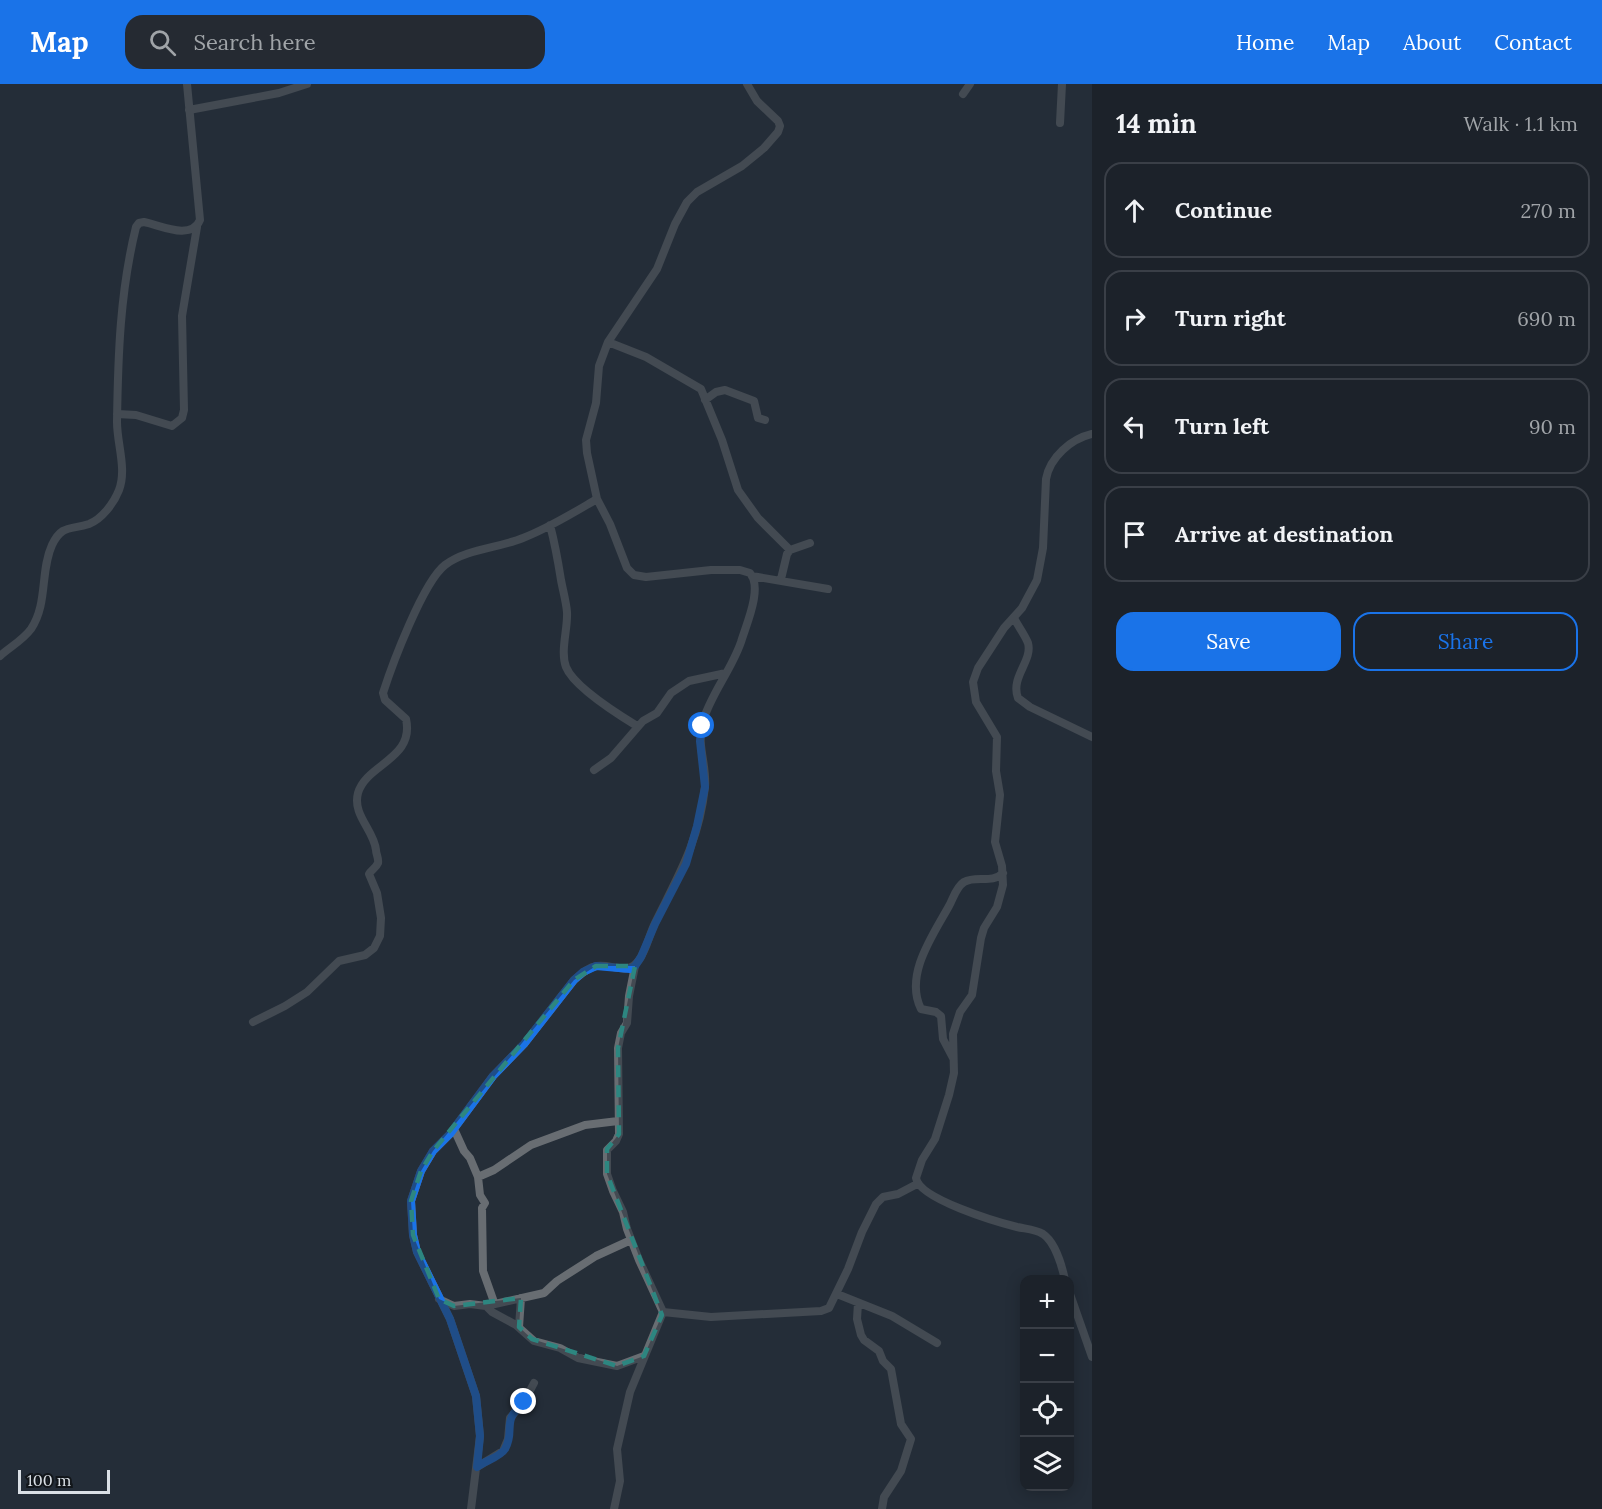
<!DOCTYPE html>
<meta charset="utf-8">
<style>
body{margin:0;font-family:Lora,serif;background:#252a32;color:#f1f3f6}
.controls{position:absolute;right:18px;bottom:18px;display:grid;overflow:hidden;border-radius:12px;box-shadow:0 3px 15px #0003}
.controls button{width:54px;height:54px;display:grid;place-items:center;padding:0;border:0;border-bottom:2px solid #3a3f47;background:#1c222a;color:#f1f3f6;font:30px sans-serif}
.scale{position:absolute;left:18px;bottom:15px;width:92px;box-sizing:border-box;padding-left:6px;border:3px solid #dae0e6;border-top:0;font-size:16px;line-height:21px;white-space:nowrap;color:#dae0e6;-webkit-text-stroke:4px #12161a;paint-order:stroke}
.stop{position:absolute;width:18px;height:18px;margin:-14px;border:4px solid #1a73e8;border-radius:50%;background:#fff}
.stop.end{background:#1a73e8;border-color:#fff;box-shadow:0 2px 6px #0008}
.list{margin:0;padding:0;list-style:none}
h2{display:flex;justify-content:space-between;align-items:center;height:78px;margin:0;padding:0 24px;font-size:26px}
h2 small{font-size:20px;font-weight:400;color:#a0a4a8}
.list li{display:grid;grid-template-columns:39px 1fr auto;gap:18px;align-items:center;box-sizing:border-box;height:96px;margin:0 12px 12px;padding:0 12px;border:2px solid #3a3f47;border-radius:18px}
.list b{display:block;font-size:22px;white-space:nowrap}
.list em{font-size:20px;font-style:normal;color:#a0a4a8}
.actions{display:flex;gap:12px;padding:18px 24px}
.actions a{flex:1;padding:14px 0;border:2px solid #1a73e8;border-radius:18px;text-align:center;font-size:21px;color:#1a73e8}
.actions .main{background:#1a73e8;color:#fff}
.icon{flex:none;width:33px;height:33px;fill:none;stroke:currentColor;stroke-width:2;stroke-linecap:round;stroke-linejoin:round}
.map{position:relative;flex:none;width:1092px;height:1425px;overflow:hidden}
header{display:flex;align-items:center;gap:36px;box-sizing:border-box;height:84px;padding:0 30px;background:#1a73e8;color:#fff}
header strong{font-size:28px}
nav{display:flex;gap:33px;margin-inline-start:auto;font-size:21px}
.search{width:420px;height:54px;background:#252a32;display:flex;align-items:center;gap:15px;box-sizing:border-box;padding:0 21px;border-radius:18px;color:#a0a4a8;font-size:22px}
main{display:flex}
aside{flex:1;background:#1c222a}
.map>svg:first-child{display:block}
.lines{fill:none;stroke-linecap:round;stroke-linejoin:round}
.minor{stroke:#686d72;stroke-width:8}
.route{stroke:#1a73e8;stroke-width:8}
.marked{fill:none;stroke:#2d8680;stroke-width:4.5;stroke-dasharray:12 8;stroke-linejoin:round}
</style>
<header>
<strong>Map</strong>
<div class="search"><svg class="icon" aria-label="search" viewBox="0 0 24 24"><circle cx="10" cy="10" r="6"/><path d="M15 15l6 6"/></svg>Search here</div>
<nav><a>Home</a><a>Map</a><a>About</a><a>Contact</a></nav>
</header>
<main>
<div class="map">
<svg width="1092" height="1425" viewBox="0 0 1092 1425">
<rect width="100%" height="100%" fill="#252e38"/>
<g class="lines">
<!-- minor -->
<path class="minor" d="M963 10 970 0
M189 26 279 9 307 0
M1060 39 1062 0
M608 258 646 273 701 305 722 356 738 406 758 434 790 466
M705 316 716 308 725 306 754 317 758 334 765 336
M117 330 136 331 172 342 182 334 184 326 182 232 197 143
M550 441C555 460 558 477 561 496 563 507 566 517 567 528 568 545 560 567 566 583 574 603 619 631 637 642
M752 492 828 505
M781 495 787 470 790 466 810 459
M1014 534C1018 542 1025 551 1028 559 1033 577 1010 593 1018 614L1030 623 1092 653
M0 572C10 563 23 556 31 545 48 520 40 487 52 461 62 440 71 446 89 440 102 435 114 419 119 406 127 385 117 360 117 338 118 271 120 208 136 143L139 139 144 138C160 141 191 157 200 136L187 0
M594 686 611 674 643 637 657 629 671 609 689 597 726 589
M253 938 285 922 307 908 339 877 365 871 374 864 380 852 381 834 377 809 369 790C371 786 376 784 378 779 379 775 376 770 376 766 374 746 352 731 358 709 366 680 415 675 406 635L385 616 383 609C392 581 423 498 445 481 466 465 499 464 523 454 549 444 573 429 597 415
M953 974 943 955 941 932 936 928 921 925C904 891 933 851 949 822 953 815 956 803 964 798 976 791 992 800 1003 789
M454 1045 464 1067 470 1074 478 1093 480 1111 485 1119 482 1124 483 1187 494 1218
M478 1093 494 1086 531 1061 585 1041 618 1037
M1065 1196C1062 1182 1055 1158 1043 1150 1035 1145 1026 1145 1017 1143 997 1138 919 1115 916 1094L922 1076 935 1055 949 1011 954 989 953 950 960 928 972 911 981 854 984 844 997 823 1003 801 1002 782 995 758 1000 711 996 687 997 653 976 618 973 598 978 584 1004 544 1022 524 1037 496 1043 464 1046 395C1050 373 1071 355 1092 350
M837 1210 892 1232 937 1259
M1070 1210 1092 1273
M439 1215 454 1222 470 1220 486 1222 544 1209 557 1197 596 1172 631 1156
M858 1219 857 1235 861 1251 864 1256 879 1267 883 1277 891 1285 901 1340 911 1355 901 1387 884 1413 882 1425
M486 1222 492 1228 516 1241 534 1257 560 1264 578 1274 617 1282 644 1272
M663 1228 711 1233 821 1227 829 1224 848 1185 862 1148 876 1120 883 1113 898 1110 917 1100
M519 1243 521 1214
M477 1383 503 1367 508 1355 510 1334 524 1318 534 1299
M471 1425 480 1352 476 1312 450 1235 417 1168 413 1151 411 1117 421 1087 433 1067 450 1050 493 992 524 960 574 896C581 890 588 883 597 882 613 880 628 892 639 876 647 865 649 851 655 839 678 792 699 758 705 703 707 682 697 662 702 640 710 611 731 587 741 558 746 541 763 504 750 489L740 486H711L646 493 634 491 627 484 610 440 597 415 587 369 586 356 596 319 599 282 608 258 657 185 675 140 687 118 697 108 742 82 764 64 778 48 780 42 778 37 757 17 747 0
M614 1425 620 1397 617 1365 630 1308 663 1228 639 1176 627 1145 623 1128 613 1107 607 1090V1066L616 1057 619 1050 618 964 621 949 627 939 629 912 635 882"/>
</g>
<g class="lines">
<!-- route -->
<path class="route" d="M524 1318C500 1339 516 1345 505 1365 500 1373 485 1377 477 1383L480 1352 476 1312 450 1235 417 1168 413 1151 411 1117 421 1087 433 1067 450 1050 493 992 524 960 574 896 583 888 596 882 630 885 635 882 641 873 655 840 686 780 697 742 705 703 700 657 702 642"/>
</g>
<!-- marked area -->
<path d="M0 0H1092V1425H0ZM596 882H635L618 964 619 1050 607 1065V1090L662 1231 644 1272 617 1282 532 1255 519 1243 521 1214 454 1222 439 1215 413 1151 411 1117 421 1087 433 1067 574 896Z" fill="#252e38" fill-opacity=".55" fill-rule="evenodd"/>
<path class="marked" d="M596 882H635L618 964 619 1050 607 1065V1090L662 1231 644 1272 617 1282 532 1255 519 1243 521 1214 454 1222 439 1215 413 1151 411 1117 421 1087 433 1067 574 896Z"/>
</svg>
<div class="controls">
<button>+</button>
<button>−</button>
<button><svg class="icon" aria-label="locate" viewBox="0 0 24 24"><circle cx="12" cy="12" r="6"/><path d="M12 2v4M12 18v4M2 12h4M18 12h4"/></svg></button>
<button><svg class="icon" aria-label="layers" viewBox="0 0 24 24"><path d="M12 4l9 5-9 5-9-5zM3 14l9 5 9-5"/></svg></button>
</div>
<div class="scale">100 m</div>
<div class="stop" style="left:702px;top:642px"></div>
<div class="stop end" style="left:524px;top:1318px"></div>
</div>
<aside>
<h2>14 min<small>Walk · 1.1 km</small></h2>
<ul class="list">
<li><svg class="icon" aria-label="ahead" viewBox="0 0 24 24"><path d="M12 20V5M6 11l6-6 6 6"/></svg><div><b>Continue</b></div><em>270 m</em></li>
<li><svg class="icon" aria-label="right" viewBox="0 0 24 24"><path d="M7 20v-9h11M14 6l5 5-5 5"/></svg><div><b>Turn right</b></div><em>690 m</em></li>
<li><svg class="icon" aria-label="left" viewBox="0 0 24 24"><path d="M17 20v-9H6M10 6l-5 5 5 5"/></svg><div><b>Turn left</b></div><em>90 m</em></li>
<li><svg class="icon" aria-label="arrive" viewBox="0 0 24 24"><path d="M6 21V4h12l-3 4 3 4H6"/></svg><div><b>Arrive at destination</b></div></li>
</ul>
<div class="actions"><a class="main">Save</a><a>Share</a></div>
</aside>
</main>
